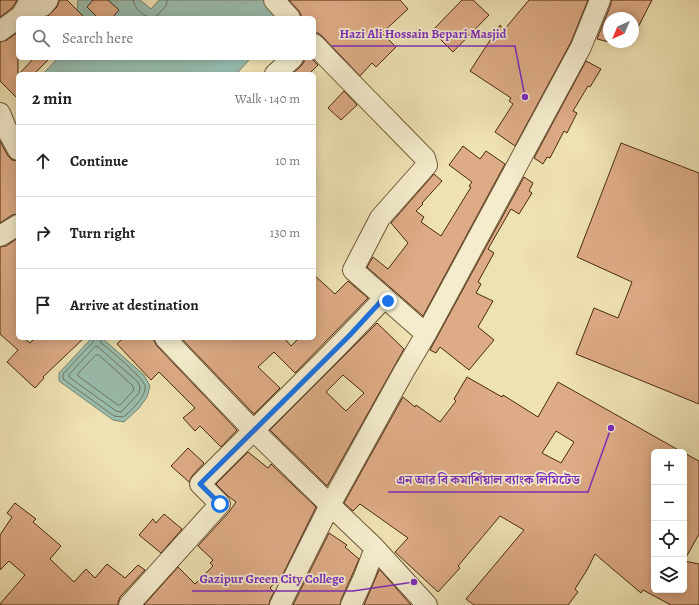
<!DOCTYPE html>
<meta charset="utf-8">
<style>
body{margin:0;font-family:Alegreya,"Noto Serif Bengali",serif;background:#f6f6f6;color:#202124}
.controls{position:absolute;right:12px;bottom:12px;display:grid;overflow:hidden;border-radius:6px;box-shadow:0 2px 10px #0003}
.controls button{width:36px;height:36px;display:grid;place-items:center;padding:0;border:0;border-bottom:1px solid #e0e0e0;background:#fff;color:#202124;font:20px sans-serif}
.compass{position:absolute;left:603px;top:12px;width:36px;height:36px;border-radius:50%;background:#fff;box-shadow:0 2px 10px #0003;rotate:224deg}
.stop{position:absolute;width:12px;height:12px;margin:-9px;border:3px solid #1a73e8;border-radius:50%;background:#fff}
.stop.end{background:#1a73e8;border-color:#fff;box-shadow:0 1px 4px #0008}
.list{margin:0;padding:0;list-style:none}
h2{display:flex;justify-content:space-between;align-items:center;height:52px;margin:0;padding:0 16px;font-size:17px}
h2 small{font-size:13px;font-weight:400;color:#757577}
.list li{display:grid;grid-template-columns:26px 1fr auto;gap:12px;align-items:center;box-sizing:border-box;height:72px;padding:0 16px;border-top:1px solid #e0e0e0}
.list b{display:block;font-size:15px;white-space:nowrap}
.list em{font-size:13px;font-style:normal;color:#757577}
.icon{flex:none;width:22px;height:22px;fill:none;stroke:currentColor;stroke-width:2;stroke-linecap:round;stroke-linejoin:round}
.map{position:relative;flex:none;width:699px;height:605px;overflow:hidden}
.search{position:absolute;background:#fff;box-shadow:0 2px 10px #0003;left:16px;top:16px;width:300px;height:44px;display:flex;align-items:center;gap:10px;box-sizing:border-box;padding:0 14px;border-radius:6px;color:#757577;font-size:15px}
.panel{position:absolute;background:#fff;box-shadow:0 2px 10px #0003;left:16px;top:72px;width:300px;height:268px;border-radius:6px}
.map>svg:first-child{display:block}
.water{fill:#99bdae;stroke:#78836e}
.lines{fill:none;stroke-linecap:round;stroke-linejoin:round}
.shore{stroke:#70745e;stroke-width:1}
.building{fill:#ddab85;stroke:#472b0f;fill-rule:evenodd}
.minor-casing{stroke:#715838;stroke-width:22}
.minor{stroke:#f4eccd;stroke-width:20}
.route{stroke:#1a73e8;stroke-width:5}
.leader{fill:none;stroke:#7b2cbf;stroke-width:1.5}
.callout-dot{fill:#7b2cbf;stroke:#f4eccd;stroke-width:1.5}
.callout-label{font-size:13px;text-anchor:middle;font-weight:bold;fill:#7b2cbf;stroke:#f4eccd;stroke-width:3.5;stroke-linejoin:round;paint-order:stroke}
</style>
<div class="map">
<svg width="699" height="605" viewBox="0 0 699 605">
<rect width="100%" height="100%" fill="#eee1b2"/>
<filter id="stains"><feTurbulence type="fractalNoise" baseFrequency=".005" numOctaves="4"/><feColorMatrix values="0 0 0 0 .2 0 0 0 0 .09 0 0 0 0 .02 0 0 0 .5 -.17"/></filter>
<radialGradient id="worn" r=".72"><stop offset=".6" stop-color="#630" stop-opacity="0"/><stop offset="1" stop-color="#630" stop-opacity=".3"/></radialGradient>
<!-- water -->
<path class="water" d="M78 0H140L151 9 159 0H265L283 18H71L77 12Z
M58 58H251L236 74H43Z
M92 338H102L144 375 150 386 147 397 139 408 124 422 113 420 59 381V373L89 341Z"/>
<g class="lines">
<!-- shore -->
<path class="shore" d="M133 0C134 8 145 19 154 17 157 16 159 14 161 11 165 8 167 5 167 0
M94 338 93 342 63 374V379L114 416 123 417C130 412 147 396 145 386 143 377 110 350 101 343L100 338
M96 346 98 347 137 381 140 387 139 393 121 412 116 411 69 377V375Z
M96 355H99L132 385 134 388 133 391 120 405H118L78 376V374Z"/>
</g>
<!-- building -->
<path class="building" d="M0 0H17L12 8 0 17Z
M59 0H67L85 18H35L44 17 48 16 57 7 59 2Z
M93 0H108L119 10 112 18H98L87 7Z
M289 0H400L408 9 382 33 396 47 376 67 372 63 360 76 322 36 318 33H314V18H301V15L299 11Z
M462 0H473L489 15 453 52 432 31Z
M529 0H588L571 42 515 146 495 132 513 104 509 101 511 98 470 71 500 25 504 30Z
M611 0H652L633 37V18H609V42L597 39 611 4Z
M18 32V99L0 81V42L7 40Z
M34 58H50L34 74H19Z
M304 58H311L318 65 309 74H292L301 66 304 62Z
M586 61 601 69 590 87 588 86 573 111 577 113 567 133 564 131 550 158 547 157 543 164 534 158Z
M344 91 357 105 341 120 328 108Z
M0 141 8 156 12 160 18 161V214L12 215 0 223Z
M621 143 699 173V404L576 354 594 308 618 318 632 282 577 257Z
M463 146 480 159 486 151 505 164 423 316 367 267 373 257 388 269 408 243 391 223 434 174 442 181 422 203 423 204 416 211 424 217 421 222 441 236 471 187 469 186 472 182 449 165Z
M524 177 533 183 529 191 532 193 519 214 511 209 488 249 494 253 478 282 481 284 476 293 493 301 478 327 494 340 469 370 440 347 436 353 430 350Z
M18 238V338H24L30 343 35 338H84L43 377 44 378 35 388 7 362 18 350 0 334V247L6 246Z
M314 275 335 294 348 281 368 298 295 373 274 352 258 367 280 388 254 414 181 338H284L291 346 299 338H314Z
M377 323 404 349 327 486 270 430ZM343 375 364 393 346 411 326 392Z
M123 338H154V341L157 346 237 430 221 447 200 426 195 431 183 418 195 408 159 372 151 380 117 344Z
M467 377 502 397 503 395 538 417 558 382 682 452H654V590H684V453L699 461V534L684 561 699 564V605H671L643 590 641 593 595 554 587 570 575 589 578 592 568 605H474L466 599 524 530 500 516 458 566 460 568 438 592 395 552 408 538 360 504 353 511 344 503 403 397 415 407 416 405 440 422 456 401 454 399ZM556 431 574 442 561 463 542 453Z
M188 448 204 463 192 476 189 482 171 466Z
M248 452 268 468 271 464 316 507 283 574 270 588 274 592 270 600 269 605H144L178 567 195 584 213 566 210 563 213 560 198 546 229 512 236 502 228 496 216 484Z
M15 503 36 519 33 522 61 546 50 559 74 582 86 569 95 578 107 564 125 578 138 565 145 570 120 597 118 602V605H0V604L25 575 9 561 0 570V535L12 517 7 513Z
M164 514 182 529 161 553 139 535 153 519 156 523Z
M329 533 347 545 345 547 359 559 353 573 341 600 340 605H293Z
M379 570 381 571 411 605H364Z"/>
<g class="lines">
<!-- minor casing -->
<g class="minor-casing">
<path id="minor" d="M274 0 290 18
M0 31 21 16 26 7 43 6 48 0
M314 44 335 66 425 158 427 165 380 218 353 270 426 334
M275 74 293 58
M0 113 7 130 18 150
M0 236 18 225
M165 338 253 430 330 505 373 546 427 605
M129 605 220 504 200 484C261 422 325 362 384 298
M280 605 330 505 403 373 426 334 581 47 600 0
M351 605 364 577 375 548"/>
</g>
<!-- minor -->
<use href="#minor" class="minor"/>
</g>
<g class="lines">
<!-- route -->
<path class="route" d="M220 504 200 484 349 336 384 298 388 301"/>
</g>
<!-- callouts -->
<path class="leader" d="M525 97L515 46H332M611 428L588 492H388M414 582L353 591H192"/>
<g class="callout-dot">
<circle cx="525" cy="97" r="4"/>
<circle cx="611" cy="428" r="4"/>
<circle cx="414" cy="582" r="4"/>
</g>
<g class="callout-label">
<text x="423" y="38">Hazi Ali Hossain Bepari Masjid</text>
<text x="488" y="484">এন আর বি কমার্শিয়াল ব্যাংক লিমিটেড</text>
<text x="272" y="583">Gazipur Green City College</text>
</g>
<rect width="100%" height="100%" filter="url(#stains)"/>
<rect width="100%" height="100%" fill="url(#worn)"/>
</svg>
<div class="controls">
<button>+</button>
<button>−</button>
<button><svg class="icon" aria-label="locate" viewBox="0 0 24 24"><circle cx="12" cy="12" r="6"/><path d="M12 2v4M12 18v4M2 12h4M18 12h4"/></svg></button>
<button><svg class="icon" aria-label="layers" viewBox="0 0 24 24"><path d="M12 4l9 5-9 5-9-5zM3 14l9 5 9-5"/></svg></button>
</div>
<svg class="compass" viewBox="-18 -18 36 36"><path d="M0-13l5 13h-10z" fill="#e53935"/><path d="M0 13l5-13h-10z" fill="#757577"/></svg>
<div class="stop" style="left:220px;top:504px"></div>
<div class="stop end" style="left:388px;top:301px"></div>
<div class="search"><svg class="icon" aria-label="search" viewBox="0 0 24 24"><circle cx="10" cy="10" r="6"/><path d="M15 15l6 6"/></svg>Search here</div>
<section class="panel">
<h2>2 min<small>Walk · 140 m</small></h2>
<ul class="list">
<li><svg class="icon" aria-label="ahead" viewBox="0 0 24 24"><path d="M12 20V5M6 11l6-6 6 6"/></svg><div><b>Continue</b></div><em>10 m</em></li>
<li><svg class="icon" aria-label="right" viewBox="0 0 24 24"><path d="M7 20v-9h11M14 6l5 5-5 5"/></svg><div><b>Turn right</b></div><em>130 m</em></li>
<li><svg class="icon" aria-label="arrive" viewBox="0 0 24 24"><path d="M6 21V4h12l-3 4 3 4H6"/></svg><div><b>Arrive at destination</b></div></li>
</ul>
</section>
</div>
